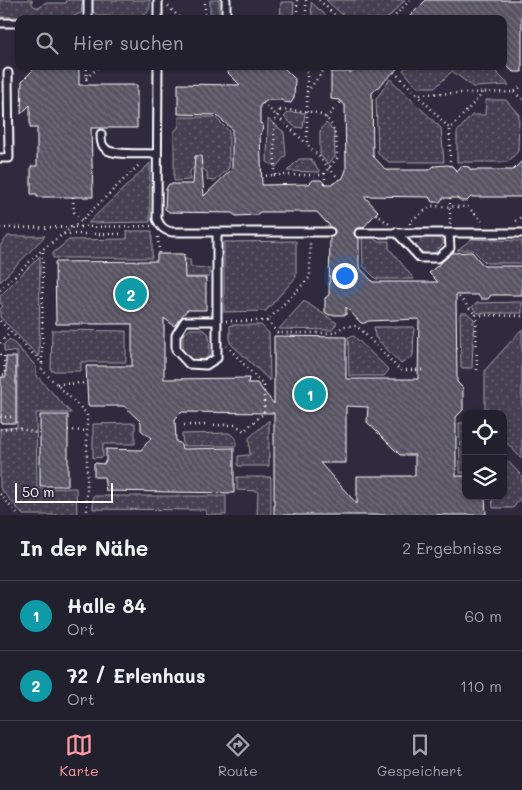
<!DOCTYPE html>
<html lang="de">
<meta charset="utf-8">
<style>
body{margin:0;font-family:Mali,sans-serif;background:#2f2d3a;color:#f1f3f6}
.controls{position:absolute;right:15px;bottom:15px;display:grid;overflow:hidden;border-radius:10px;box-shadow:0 1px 4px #0004}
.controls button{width:45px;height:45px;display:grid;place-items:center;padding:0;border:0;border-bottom:1px solid #403e4a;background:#23202e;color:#f1f3f6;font:25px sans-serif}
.scale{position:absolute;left:15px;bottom:12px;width:98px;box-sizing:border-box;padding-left:5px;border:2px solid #fff;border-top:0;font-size:14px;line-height:18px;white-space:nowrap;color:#fff;-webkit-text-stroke:4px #2f2a3d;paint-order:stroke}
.you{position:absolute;left:344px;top:275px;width:18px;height:18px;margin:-12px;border:4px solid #fff;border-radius:50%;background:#1a73e8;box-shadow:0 0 0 8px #1a73e833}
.badge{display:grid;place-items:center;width:32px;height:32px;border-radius:50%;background:#ff9aa2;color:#fff;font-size:16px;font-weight:700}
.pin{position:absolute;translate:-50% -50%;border:2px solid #fff;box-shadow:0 1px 5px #0006}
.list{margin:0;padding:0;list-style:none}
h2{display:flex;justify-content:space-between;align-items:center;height:65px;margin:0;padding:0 20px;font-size:21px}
h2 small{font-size:16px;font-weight:400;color:#a3a3aa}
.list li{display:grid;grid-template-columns:32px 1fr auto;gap:15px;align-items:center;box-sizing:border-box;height:70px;padding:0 20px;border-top:1px solid #403e4a}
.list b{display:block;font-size:19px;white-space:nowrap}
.list p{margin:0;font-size:16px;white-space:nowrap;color:#a3a3aa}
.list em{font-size:16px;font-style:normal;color:#a3a3aa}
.icon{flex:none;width:28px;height:28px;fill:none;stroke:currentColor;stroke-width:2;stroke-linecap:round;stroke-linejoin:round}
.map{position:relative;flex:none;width:522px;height:515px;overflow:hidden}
.search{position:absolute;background:#23202e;box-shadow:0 1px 4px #0004;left:15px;right:15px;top:15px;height:55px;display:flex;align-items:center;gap:12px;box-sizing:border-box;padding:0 18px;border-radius:10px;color:#a3a3aa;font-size:19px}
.sheet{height:205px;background:#23202e}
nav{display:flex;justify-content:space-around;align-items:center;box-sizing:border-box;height:70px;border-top:1px solid #403e4a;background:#23202e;font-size:14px;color:#a3a3aa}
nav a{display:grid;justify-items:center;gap:2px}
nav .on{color:#ff9aa2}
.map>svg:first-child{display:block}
.grass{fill:url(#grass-dots);stroke:#a2a0a8}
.building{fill:url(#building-back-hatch);stroke:#fff;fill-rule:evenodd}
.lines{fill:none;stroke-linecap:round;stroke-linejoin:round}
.lane-casing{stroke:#fff;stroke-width:11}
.path{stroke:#fff;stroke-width:2.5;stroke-dasharray:1 4;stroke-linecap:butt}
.lane{stroke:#2f2a3d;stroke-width:7}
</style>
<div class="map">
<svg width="522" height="515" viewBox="0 0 522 515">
<defs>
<pattern id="grass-dots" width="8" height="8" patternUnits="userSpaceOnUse" patternTransform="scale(1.25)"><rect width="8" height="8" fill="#464152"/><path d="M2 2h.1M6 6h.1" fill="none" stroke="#625e6c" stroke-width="1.8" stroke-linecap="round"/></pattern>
<pattern id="building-back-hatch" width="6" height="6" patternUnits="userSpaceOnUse" patternTransform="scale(1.25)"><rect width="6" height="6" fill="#595564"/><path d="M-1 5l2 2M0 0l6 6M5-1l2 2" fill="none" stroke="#726e7b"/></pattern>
</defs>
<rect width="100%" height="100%" fill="#2f2a3d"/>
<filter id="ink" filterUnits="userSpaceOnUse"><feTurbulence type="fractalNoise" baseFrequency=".02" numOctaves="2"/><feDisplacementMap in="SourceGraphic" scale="10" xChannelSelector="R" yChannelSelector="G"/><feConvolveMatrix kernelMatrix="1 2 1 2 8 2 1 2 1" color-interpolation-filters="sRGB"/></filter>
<g filter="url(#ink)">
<!-- grass -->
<path class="grass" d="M0 0H32V4L35 7H41L44 3H66L67 0H83L81 13 72 17H0Z
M91 0H150C150 8 150 12 143 16H99C92 12 91 8 91 0Z
M210 0H219V19H210Z
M326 0H405L387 19H347Z
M281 2H294L293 19H280Z
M311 2 330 19H312Z
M407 66H490L509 85 473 87 452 71 436 87H417L403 70Z
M390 79 441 128 444 162H389L378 154 376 99Z
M486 100H506L519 115 518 151 508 162H457V132L472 115H485Z
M289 112 305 113 303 128 295 127 284 117Z
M179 117H215L229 131V168L215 181 207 180V172L201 167H195L190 171V180L174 181V132L179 126Z
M268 119 284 132 286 155 276 167 267 162Z
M326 123 334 131 335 157 328 164 320 155V131Z
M299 159H311L320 172 287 171Z
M150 163V222L88 223Z
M127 231H152V258H53V253L69 240 127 239Z
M430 231 445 242 433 254H424L415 246Z
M362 235H370L377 241H389V248L414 279H376L363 266Z
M8 236H45L0 282V246Z
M472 239 522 241V263H486L473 250H457Z
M296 241V277L266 311 224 312V242Z
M40 256 39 357 0 317V309L3 306 0 303V296Z
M185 259H190L191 267 209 268V277H181V264L185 263Z
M304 301 337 323 332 330 279 329Z
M522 302V313H478L472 307 477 303Z
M460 313H467L474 319 472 368H461Z
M230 325H261L269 333 270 381 230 343Z
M374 327H414L413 356 401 364 375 337Z
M190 329H202L209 334 210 353 205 359 189 360 183 354V335Z
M522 329V459L503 439V414H485V370Z
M52 330 126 331V362H81V371H51Z
M354 336 389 370 384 376H349L348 337Z
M10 339 36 366V375L71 413H36L37 489 76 488 77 515H23L0 488V429L17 427V352L4 351V344Z
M269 420V466H238V456L250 455 249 438Z
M135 423V444H103V457L93 458V424Z
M459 423H466V473H460Z
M229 433 236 438V446H183L182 434Z
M503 456 522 476V496L513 508H493L492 496H503Z
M237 477H271V515H257L258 491 237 490Z
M93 496H226V515H206V510L93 509Z"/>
<!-- building -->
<path class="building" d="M426 0H522V72H513L503 62V19H471V17L451 16 449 19H407Z
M37 66H79V85H137V128H91L93 197H37V194H31V166H37V128H30V105L21 114 22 81Z
M232 66H282L295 79 294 98 291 103 284 102 282 100H268L260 105V123L263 124 262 132 260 134 262 185 309 184 313 180H321L325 184H332L343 178 346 170 345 105 339 100 331 99V72H352L359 66H400L372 93 373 156 386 170H429L434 166 447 165 452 166 457 171 461 166 469 167 471 170H513L522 161V197H471L467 201H461L457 198H443L440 202H432L429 197 364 196 378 211 363 228H357L354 233 355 236 359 238V267L373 282H438L429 273 452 253 472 252 484 266H522V295H491L488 299H481L478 295H456L457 382 463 388V410L456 417V476H466V496H485L486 515H274V413L182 412 175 419 176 442 180 443 182 449 234 448V493L106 491 104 477H94V463L104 464V462H106V449L141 450 151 438 141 430V422L124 406H88L86 366H132V324H56L55 262 157 261V254H184L185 278H206V310H187L174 326 164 318V379L249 378 248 383H257L274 404V336L346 337V379H418L419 319 368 321 365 323H361L346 307V315H329L325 312V298L329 295 330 237 334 235 335 232 317 212H260L256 215 236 216 232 213 169 212 165 209 166 189 169 184H193L195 156H201L204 196 232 169V129L216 115 178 114V84L240 85 227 72ZM346 406 368 407 367 422 400 455H415V476H357V504L320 463H346Z
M6 357H16V423H1V377H6Z
M40 415H68V486H40Z"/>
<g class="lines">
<!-- lane casing -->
<g class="lane-casing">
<path id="lane" d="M88 0V19
M158 0V19
M226 0V19
M0 23H19
M158 66 157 219C160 226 163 230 172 232H330
M101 134C101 140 101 145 106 149 113 156 146 153 157 154
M0 158H9L8 73
M396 232 420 258H438L450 248 449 233
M359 233H522
M217 321V358L206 365 189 364 176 350V335L185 321H217V232"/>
</g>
<!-- path -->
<path class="path" d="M297 0V19
M306 0V19
M319 0 339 19
M168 6 181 19
M205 19V0
M392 19 410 0
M229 66 231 68
M307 66V144L340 180
M394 72 417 94 514 92 522 86
M86 78 100 66
M86 85 87 66
M307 92 327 66
M514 92 522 99
M417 94 450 129
M263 103 307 144
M280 110C322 111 337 111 337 158L323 175H275L274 122Z
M326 118 341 102
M450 166V129L483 93
M325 173V184
M261 176 275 175
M73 197 74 212 82 220
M376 214 389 224
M516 221 522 217
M410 224V221L432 206 468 207 482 221
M450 224V198
M0 228 151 226
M64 234H123
M158 237 159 254
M0 290 43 249 82 220 140 164
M459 297 476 315
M0 321 42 363V370L87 414V515
M226 321H267L310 277V240
M267 321 278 333H334L344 326H357L400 370H423
M0 343 11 332
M0 355H4L5 375 0 376
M42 363 43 250
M477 370 476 315 522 316
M57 384 87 383
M0 417H14
M184 425H236L244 431 264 413V386L227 346
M0 429 18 428 40 434
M68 430 87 431
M0 494 18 515"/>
<!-- lane -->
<use href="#lane" class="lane"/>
</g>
</g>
</svg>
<div class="controls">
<button><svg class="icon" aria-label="locate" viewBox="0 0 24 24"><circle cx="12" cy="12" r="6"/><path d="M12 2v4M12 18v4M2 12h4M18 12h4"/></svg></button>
<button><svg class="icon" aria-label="layers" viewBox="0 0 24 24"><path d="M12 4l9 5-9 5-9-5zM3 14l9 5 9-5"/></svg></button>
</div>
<div class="scale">50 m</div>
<div class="you"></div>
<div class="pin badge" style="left:310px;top:394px;background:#0f9aa8">1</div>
<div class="pin badge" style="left:131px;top:294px;background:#0f9aa8">2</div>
<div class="search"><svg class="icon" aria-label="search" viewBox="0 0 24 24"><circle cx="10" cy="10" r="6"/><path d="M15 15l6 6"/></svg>Hier suchen</div>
</div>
<section class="sheet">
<h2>In der Nähe<small>2 Ergebnisse</small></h2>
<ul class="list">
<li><span class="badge" style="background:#0f9aa8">1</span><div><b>Halle 84</b><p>Ort</p></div><em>60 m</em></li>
<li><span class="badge" style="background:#0f9aa8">2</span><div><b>72 / Erlenhaus</b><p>Ort</p></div><em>110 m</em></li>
</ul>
</section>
<nav>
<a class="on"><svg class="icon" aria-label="map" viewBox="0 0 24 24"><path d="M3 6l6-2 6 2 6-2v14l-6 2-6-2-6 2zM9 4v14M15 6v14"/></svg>Karte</a>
<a><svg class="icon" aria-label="directions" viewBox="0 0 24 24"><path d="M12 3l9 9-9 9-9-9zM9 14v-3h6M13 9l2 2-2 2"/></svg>Route</a>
<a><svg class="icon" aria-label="saved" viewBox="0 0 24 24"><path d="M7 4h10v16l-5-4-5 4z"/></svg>Gespeichert</a>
</nav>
